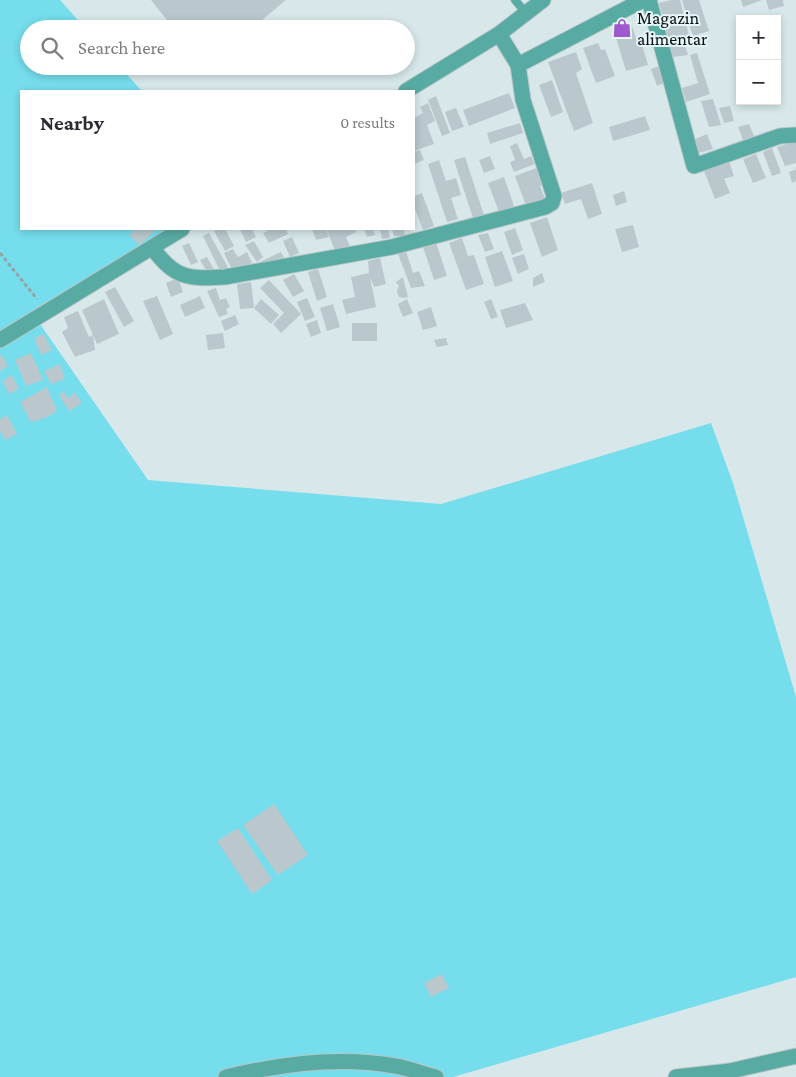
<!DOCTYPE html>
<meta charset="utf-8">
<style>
body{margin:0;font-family:"Crimson Pro",serif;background:#f2f2f3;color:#2b2b33}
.controls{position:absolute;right:15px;top:15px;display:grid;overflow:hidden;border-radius:0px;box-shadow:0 2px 8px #0003}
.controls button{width:45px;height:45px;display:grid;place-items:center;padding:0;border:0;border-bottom:1px solid #e1e1e2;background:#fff;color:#2b2b33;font:25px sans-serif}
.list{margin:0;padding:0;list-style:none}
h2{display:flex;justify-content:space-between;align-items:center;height:65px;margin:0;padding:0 20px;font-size:21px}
h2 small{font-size:16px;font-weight:400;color:#7c7c81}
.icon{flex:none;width:28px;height:28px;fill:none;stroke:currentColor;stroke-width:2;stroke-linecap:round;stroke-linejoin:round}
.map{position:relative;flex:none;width:796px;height:1077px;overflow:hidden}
.search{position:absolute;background:#fff;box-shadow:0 2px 8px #0003;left:20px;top:20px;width:395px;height:55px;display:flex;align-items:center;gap:12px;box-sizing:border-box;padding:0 18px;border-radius:28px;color:#7c7c81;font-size:19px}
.panel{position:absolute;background:#fff;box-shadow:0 2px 8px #0003;left:20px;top:90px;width:395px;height:140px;border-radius:0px}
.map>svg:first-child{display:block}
.green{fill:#75ddec}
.building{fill:#bac8ce}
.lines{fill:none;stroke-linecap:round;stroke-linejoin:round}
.lane-casing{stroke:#b7c5c7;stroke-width:9}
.street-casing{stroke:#b7c5c7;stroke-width:17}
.path{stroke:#96a3a4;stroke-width:3;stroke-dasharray:4 2.5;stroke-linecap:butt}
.lane{stroke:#58aba2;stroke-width:8}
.street{stroke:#58aba2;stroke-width:15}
.labels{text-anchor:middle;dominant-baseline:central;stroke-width:4;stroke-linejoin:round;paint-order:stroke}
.poi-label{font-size:18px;fill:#090e0f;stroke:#e5f5f8;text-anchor:start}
</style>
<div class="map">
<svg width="796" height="1077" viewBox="0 0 796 1077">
<rect width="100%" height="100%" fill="#d8e8ea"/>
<!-- green -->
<path class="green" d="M0 0H60L86 29H29V66H119L142 91H21V229H169L31 311 148 480 441 504 711 423 733 483 796 697V977L453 1077H0Z"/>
<!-- building -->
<path class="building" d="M151 0H286L251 29H174Z
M671 0H680L691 43 685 45 688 55 673 57 659 3Z
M682 0H699L709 31 693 36Z
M741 0H762L743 7Z
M766 0H783L784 6 769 10Z
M631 23 636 38H640L648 65 626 71 613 28Z
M598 43 601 50 605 49 615 76 596 83 583 48Z
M576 52 582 69 576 73 593 123 574 131 548 62Z
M697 53 710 94 686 102 682 88 698 83 690 55Z
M662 65 667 82 657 86 651 69Z
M552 80 563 112 551 117 539 85Z
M509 93 515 108 469 126 463 110Z
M436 96 450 133 442 136 428 100Z
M713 99 721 125 709 127 701 101Z
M428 103 435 121 427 125 434 144 414 151V118L423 113 420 107Z
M730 106 734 121 724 123 719 108Z
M456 108 464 127 452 131 445 112Z
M645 116 650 130 613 141 609 127Z
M520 123 523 133 490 144 487 133Z
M749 124 754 136 743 140 738 127Z
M707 134 713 149 698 153 693 140Z
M796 141V163L785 166 777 147Z
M517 143 524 159 531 156 535 164 514 172 510 162 515 160 510 146Z
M772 148 781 173 772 176 763 152Z
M420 150 424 160 414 164V152Z
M756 154 766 178 753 183 743 159Z
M490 156 495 169 484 173 479 160Z
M465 157 484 215 473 218 454 160Z
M439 160 446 181 456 178 461 195 451 198 458 219 447 222 428 164Z
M729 161 734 176 724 179 730 193 715 199 704 171Z
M539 167 546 184 540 186 545 199 526 206 515 176Z
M796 169V181L792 183 789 172Z
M504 177 514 206 499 212 488 183Z
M592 183 602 214 588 219 581 199 565 204 561 193Z
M624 191 627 202 616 206 613 195Z
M422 193 434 226 423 230 414 206V196Z
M547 217 558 250 542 257 530 223Z
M633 225 639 247 622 252 615 229Z
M515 228 523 250 512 255 504 232Z
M136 229H151L154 232 139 245 129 235Z
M218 229H225L234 246 225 251 214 231Z
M240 229H252L256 237 246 242Z
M271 229H286L288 234 269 243 263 233Z
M312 229H326L329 237 316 240Z
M355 229 356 232 346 237 350 246 335 251 327 230Z
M364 229H373L375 235 367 237Z
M380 229H388L390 238 382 239Z
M392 229H404L405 236H394Z
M209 233 230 271 222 275 203 236Z
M488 233 494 249 485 252 478 235Z
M292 237 299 253 290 257 283 241Z
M462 238 468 256 474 255 484 284 466 290 449 243Z
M254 241 263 257 257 262 245 245Z
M436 242 447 276 434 280 423 247Z
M189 243 198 262 191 265 182 246Z
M233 249 238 257 247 252 252 263 233 272 224 253Z
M406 251 413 273 419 271 425 286 411 288 398 254Z
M502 251 513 281 495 287 485 257Z
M281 252 286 262 245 269 264 260Z
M524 254 529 269 518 274 512 258Z
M207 257 216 273 209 275 200 260Z
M380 258 386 284 374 287 370 277 376 307 346 314 342 300 355 297 351 277 369 273 368 261Z
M318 269 327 297 317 301 308 272Z
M542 273 545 282 533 287V278Z
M294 274 304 291 293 297 283 280Z
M403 277 408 297 403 298 399 297 397 291 399 286 396 282Z
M178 278 183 292 171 297 166 283Z
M269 280 301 314 281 333 273 324 284 313 260 288Z
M251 282 254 308 261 299 279 315 271 324 254 308 240 309 237 284Z
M115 287 134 321 124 327 105 292Z
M216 288 220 300 226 298 230 307 226 309 228 314 219 317 207 291Z
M157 296 173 334 160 340 143 301Z
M200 296 205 308 185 317 180 305Z
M307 298 315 317 305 321 297 302Z
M104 299 119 334 97 344 93 335 95 350 75 357 62 332 68 328 64 317 78 311 89 337 93 335 82 310Z
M407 299 413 313 403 317 398 304Z
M491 299 498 317 491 319 484 302Z
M525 303 533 320 506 328 500 310Z
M333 304 340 327 327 331 320 308Z
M431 307 437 326 423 330 417 312Z
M235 315 239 324 225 331 221 321Z
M317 320 321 333 311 337 306 324Z
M352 323H377V341H352Z
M223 333 225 348 208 350 206 335Z
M44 334 52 350 41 355 34 338Z
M446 338 448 345 437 347 434 340Z
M31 353 43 380 26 386 15 360Z
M1 354 8 366 0 371V355Z
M60 364 65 379 51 384 44 371Z
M12 375 19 389 9 394 2 381Z
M47 387 57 411 45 418 31 422 20 402Z
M64 391 68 399 74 392 82 403 69 411 59 395Z
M7 415 17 434 5 440 0 431V419Z
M274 804 308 855 278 875 243 825Z
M238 828 272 880 252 894 217 841Z
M442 974 449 988 431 997 424 983Z"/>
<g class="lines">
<!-- lane casing -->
<g class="lane-casing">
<path id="lane" d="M515 0 526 13"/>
</g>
<!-- street casing -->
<g class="street-casing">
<path id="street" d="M649 0 694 166 780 136 796 135
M499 34 518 65 643 0
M406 91 499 34 543 0
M152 247C174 279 189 279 225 277L392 247 545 207 552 203 554 196 523 100 518 65
M0 340 182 229
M226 1077C280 1064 339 1056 395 1066 409 1068 422 1074 436 1077
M676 1077 730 1071 796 1056"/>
</g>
<!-- path -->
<path class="path" d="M0 253 37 299"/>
<!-- lane -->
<use href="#lane" class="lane"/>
<!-- street -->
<use href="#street" class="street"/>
</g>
<!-- icons -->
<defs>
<g id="shop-bare" transform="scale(1.5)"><path d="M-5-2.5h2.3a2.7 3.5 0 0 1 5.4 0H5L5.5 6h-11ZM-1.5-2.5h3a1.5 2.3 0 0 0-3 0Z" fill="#9e59ce" stroke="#e5f5f8" stroke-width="2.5" paint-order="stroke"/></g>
</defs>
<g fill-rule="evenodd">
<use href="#shop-bare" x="622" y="28"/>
</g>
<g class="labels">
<!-- poi labels -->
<g class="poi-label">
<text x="637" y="18">Magazin<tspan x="637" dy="21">alimentar</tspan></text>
</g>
</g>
</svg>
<div class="controls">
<button>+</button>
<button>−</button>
</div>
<div class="search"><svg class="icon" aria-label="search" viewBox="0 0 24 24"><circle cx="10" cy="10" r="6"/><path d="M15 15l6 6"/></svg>Search here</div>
<section class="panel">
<h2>Nearby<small>0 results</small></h2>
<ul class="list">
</ul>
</section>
</div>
